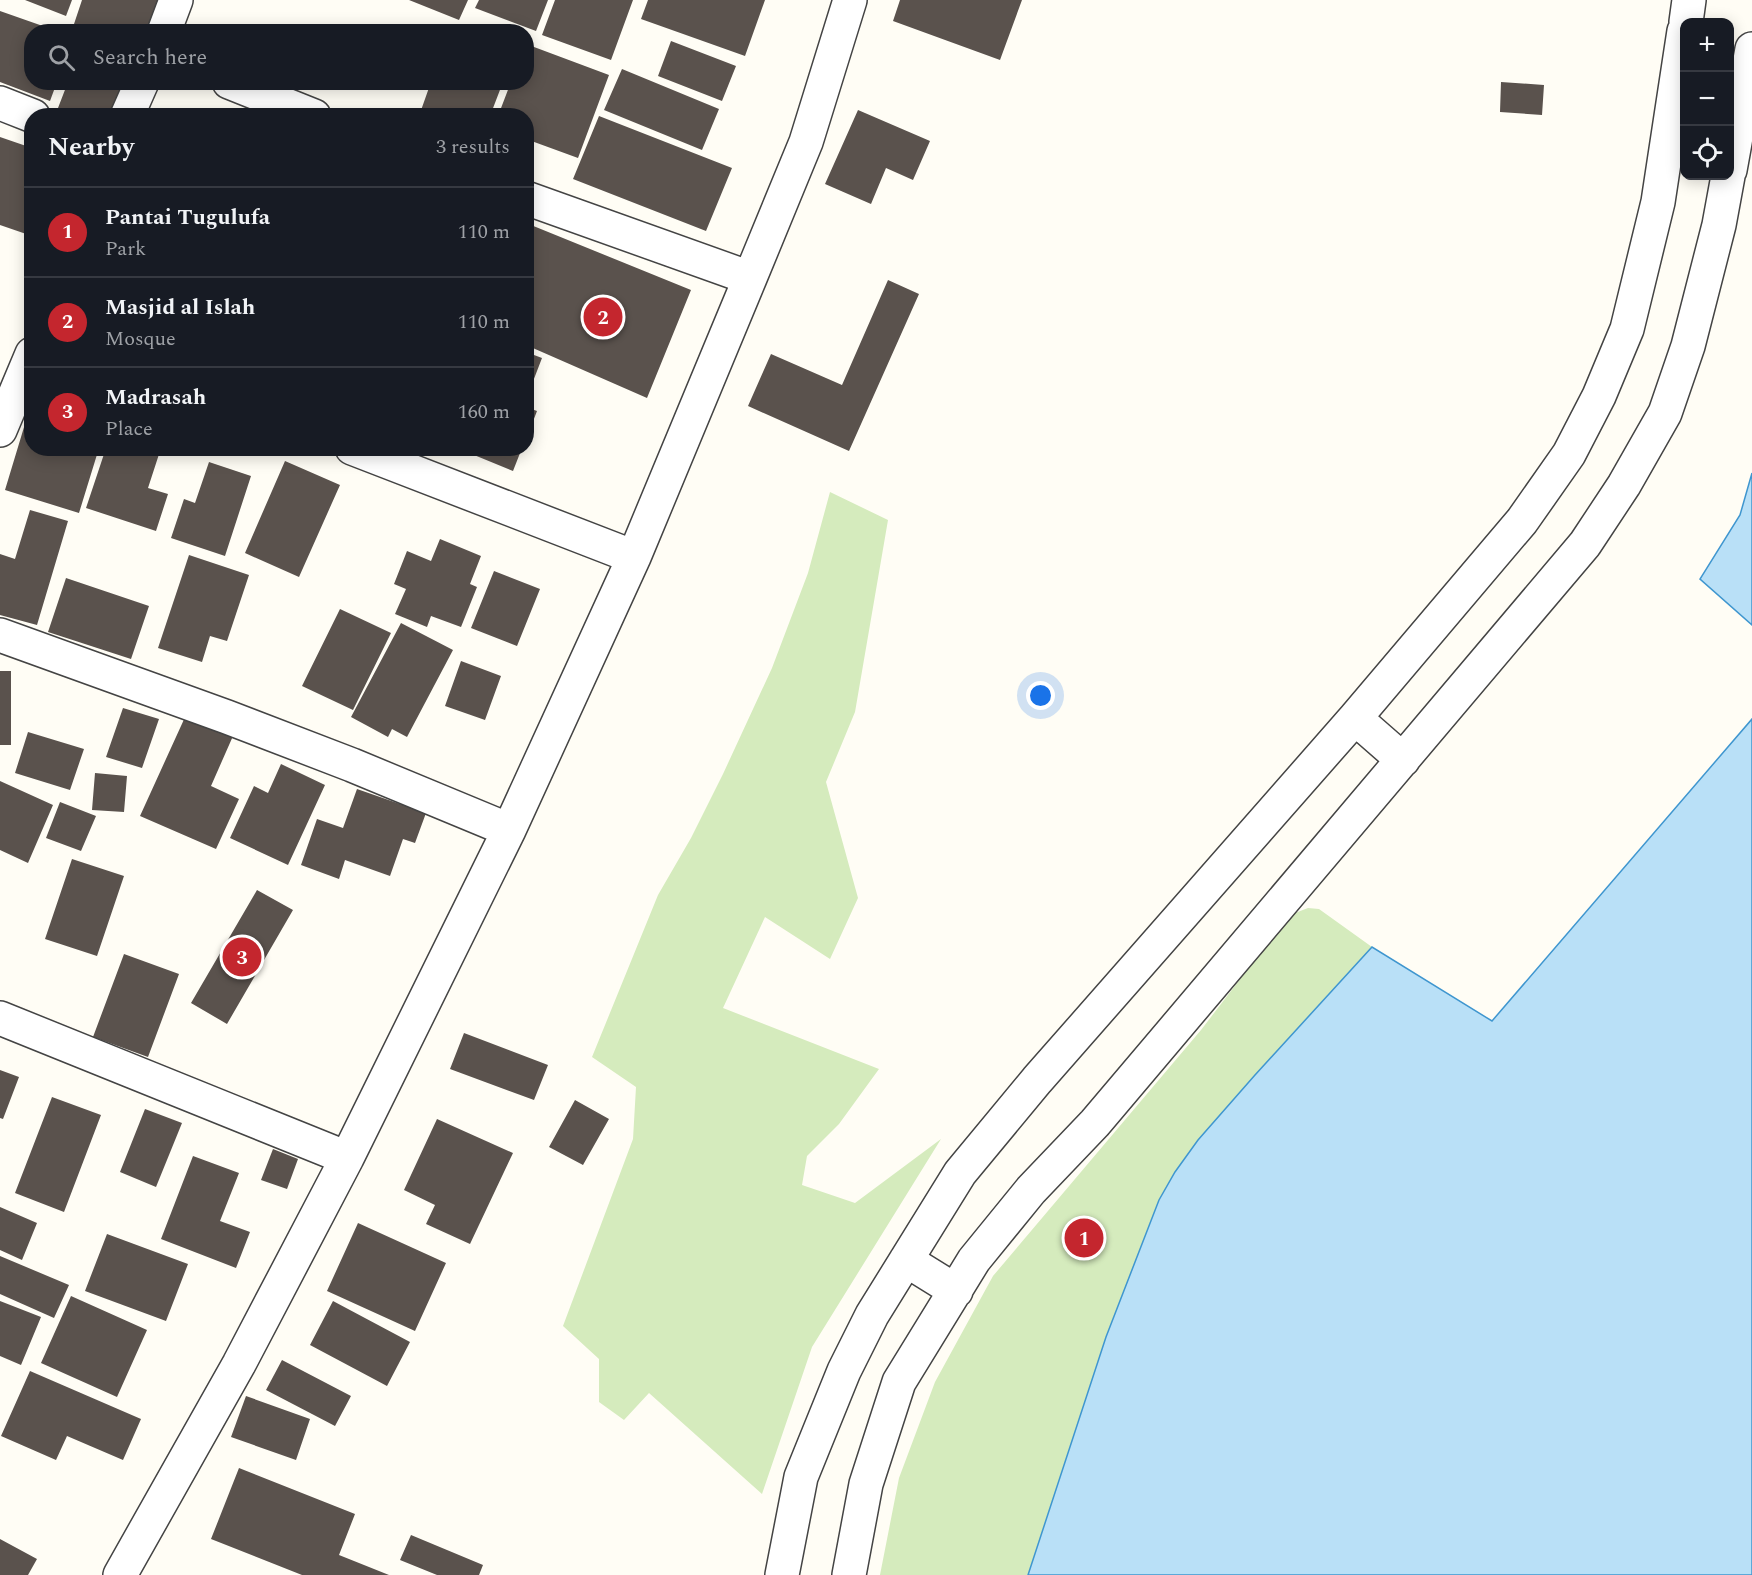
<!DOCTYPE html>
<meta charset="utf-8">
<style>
body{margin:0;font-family:Spectral,serif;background:#242831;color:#f1f3f6}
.controls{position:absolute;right:18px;top:18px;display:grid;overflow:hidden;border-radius:12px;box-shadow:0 3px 15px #0003}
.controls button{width:54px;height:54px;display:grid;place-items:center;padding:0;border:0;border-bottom:2px solid #363941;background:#171b24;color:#f1f3f6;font:30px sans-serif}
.you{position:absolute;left:1041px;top:696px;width:21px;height:21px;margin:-15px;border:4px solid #fff;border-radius:50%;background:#1a73e8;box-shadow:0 0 0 9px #1a73e833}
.badge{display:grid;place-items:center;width:39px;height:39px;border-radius:50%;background:#c4262e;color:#fff;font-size:20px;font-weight:700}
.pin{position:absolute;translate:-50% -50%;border:3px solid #fff;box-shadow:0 2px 6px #0006}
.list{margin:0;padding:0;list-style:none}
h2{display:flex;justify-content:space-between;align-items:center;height:78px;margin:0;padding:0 24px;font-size:26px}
h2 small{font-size:20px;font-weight:400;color:#9ea1a6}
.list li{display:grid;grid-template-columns:39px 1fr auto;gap:18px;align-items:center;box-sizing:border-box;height:90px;padding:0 24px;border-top:2px solid #363941}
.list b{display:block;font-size:22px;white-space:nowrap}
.list p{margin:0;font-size:20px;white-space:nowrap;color:#9ea1a6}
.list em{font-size:20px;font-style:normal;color:#9ea1a6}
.icon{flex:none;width:33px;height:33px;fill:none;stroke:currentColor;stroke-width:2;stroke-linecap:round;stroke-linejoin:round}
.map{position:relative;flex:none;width:1752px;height:1575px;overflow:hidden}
.search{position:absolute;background:#171b24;box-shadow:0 3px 15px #0003;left:24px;top:24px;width:510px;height:66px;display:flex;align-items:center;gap:15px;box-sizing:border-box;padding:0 21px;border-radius:24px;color:#9ea1a6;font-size:22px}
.panel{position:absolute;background:#171b24;box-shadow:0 3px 15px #0003;left:24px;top:108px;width:510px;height:348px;border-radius:24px}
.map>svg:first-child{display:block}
.green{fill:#d5ebbd}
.water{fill:#b9e0f7;stroke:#3f96cf;stroke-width:1.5}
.building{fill:#5a524d}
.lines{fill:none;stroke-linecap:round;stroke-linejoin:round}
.minor-casing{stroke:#444;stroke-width:36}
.minor{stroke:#fff;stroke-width:33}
</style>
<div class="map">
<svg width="1752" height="1575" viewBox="0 0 1752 1575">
<rect width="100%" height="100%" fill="#fffdf5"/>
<!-- green -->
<path class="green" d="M830 492 888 520 855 712 826 782 858 898 830 959 765 917 723 1008 879 1069 839 1124 807 1156 802 1185 855 1203 941 1139 812 1347 762 1494 649 1393 624 1420 599 1402V1359L563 1326 633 1139 636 1087 592 1057 658 895 691 838 723 774 772 668 808 573Z
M1308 908 1319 909 1372 947 1255 1075 1198 1140 1175 1172 1159 1200 1106 1337 1028 1575H880L899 1478 935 1382 993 1276 1201 1030 1284 922 1295 913Z"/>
<!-- water -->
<path class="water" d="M1752 473V625L1700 579 1740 515Z
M1752 719V1575H1028L1106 1337 1159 1200 1175 1172 1198 1140 1255 1075 1372 947 1492 1021Z"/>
<!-- building -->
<path class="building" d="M25 0H72L66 16Z
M82 0H159L148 32H86V29L74 24Z
M409 0H468L459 20Z
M479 0H548L536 31 475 8Z
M555 0H633L611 60 542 35Z
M648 0H765L745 56 641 19Z
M900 0H1022L1000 60 893 21Z
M0 11 57 31 32 32V82H57L50 101 0 82Z
M671 41 736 66 722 101 658 76Z
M526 44 609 75 578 158 526 139V116H498L511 82H526Z
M622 69 719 109 702 150 604 110Z
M68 82H130L118 116H80L58 108Z
M431 82H503L490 116H419Z
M1501 82 1544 85 1542 115 1500 112Z
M858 110 930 141 913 180 886 168 871 204 825 184Z
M599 116 732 168 706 231 573 179Z
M0 137 32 148V236L0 225Z
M526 223 691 290 647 398 526 345Z
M888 280 919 294 849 451 748 406 771 354 842 385Z
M526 352 542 358 527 397H526Z
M31 404 32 448H99L79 513 5 490Z
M526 407 537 411 527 437H526Z
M106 448H161L148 488 168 494 156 531 86 508Z
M457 448H522L513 471Z
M285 461 340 485 299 577 245 553Z
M209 462 251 476 225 556 171 538 184 499 195 503Z
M30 510 68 521 37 625 0 615V554L15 559Z
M440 539 481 556 470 584 477 587 461 627 431 616 427 627 395 614 406 589 394 584 407 551 431 561Z
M189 555 249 575 227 641 210 636 202 662 158 648Z
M494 571 540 589 517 646 471 628Z
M66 578 149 606 131 659 48 632Z
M340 609 391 633 353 710 302 686Z
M401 623 453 650 407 737 392 729 388 737 351 717Z
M461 661 501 676 485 720 445 706Z
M0 671H11V745H0Z
M123 708 159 719 142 768 106 757Z
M186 715 233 736 211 786 239 799 216 849 140 816Z
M28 732 84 749 70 790 15 773Z
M281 764 325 785 288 865 230 838 254 786 268 793Z
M95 773 127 776 124 812 92 810Z
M0 781 53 805 28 863 0 850Z
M357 789 426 813 415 843 403 839 390 876 345 860 339 879 301 865 317 819 343 828Z
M60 802 96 816 81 851 46 838Z
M72 859 124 876 97 956 45 939Z
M257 890 293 910 227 1024 191 1003Z
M124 954 179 974 148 1057 93 1037Z
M464 1033 548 1065 534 1100 450 1069Z
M0 1070 19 1077 3 1119 0 1118Z
M52 1097 101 1115 64 1212 15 1193Z
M575 1100 609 1119 583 1165 549 1147Z
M145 1109 182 1123 156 1187 120 1172Z
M437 1119 513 1153 470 1244 426 1224 435 1205 404 1190Z
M273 1149 298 1159 287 1189 261 1180Z
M193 1156 239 1173 220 1221 250 1232 236 1268 161 1239Z
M0 1207 37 1223 22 1260 0 1250Z
M358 1223 446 1263 415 1331 327 1291Z
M107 1234 188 1264 166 1321 85 1291Z
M0 1256 69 1285 54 1318 0 1294Z
M71 1296 147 1330 117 1397 41 1363Z
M0 1301 41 1317 21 1365 0 1356Z
M333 1301 410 1342 387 1386 310 1345Z
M282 1360 351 1396 335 1426 266 1390Z
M30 1371 141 1419 123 1460 67 1436 56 1460 1 1436Z
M246 1396 310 1419 296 1460 231 1437Z
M239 1468 355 1514 339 1555 389 1575H302L211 1539Z
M411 1535 483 1565 479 1575H437L400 1560Z
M0 1539 37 1559 28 1575H0Z"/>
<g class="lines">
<!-- minor casing -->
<g class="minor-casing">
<path id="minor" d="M1686 22 1689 0
M164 32 176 0
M229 82 314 116
M0 103 33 116
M127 116 142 82
M1730 170 1752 49
M526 198 750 278
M0 430 32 354
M352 448 634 557
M0 635 227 717 352 765 509 830
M1355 718 1403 760
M0 1018 347 1158
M906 1260 956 1291
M120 1575 239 1364 347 1158 509 830 634 557 750 278 806 142 850 0
M782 1575 801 1477 844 1371 872 1315 960 1173 1037 1080 1355 718 1522 521 1569 454 1599 396 1627 329 1658 202 1684 31
M849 1575 866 1484 899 1382 974 1260 1031 1190 1095 1123 1585 544 1624 485 1665 413 1688 346 1719 225 1728 176"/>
</g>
<!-- minor -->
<use href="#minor" class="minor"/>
</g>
</svg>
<div class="controls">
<button>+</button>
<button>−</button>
<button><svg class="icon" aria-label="locate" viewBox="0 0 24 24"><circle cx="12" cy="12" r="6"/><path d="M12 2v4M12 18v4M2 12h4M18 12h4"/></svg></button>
</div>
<div class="you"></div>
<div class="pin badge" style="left:1084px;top:1238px">1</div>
<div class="pin badge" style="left:603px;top:317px">2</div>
<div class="pin badge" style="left:242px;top:957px">3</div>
<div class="search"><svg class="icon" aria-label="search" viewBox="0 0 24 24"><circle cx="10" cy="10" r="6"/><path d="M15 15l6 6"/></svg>Search here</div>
<section class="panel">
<h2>Nearby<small>3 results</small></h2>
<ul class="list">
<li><span class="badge">1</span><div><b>Pantai Tugulufa</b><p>Park</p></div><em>110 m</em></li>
<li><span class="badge">2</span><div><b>Masjid al Islah</b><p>Mosque</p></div><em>110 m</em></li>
<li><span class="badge">3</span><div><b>Madrasah</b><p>Place</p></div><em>160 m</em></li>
</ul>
</section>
</div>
